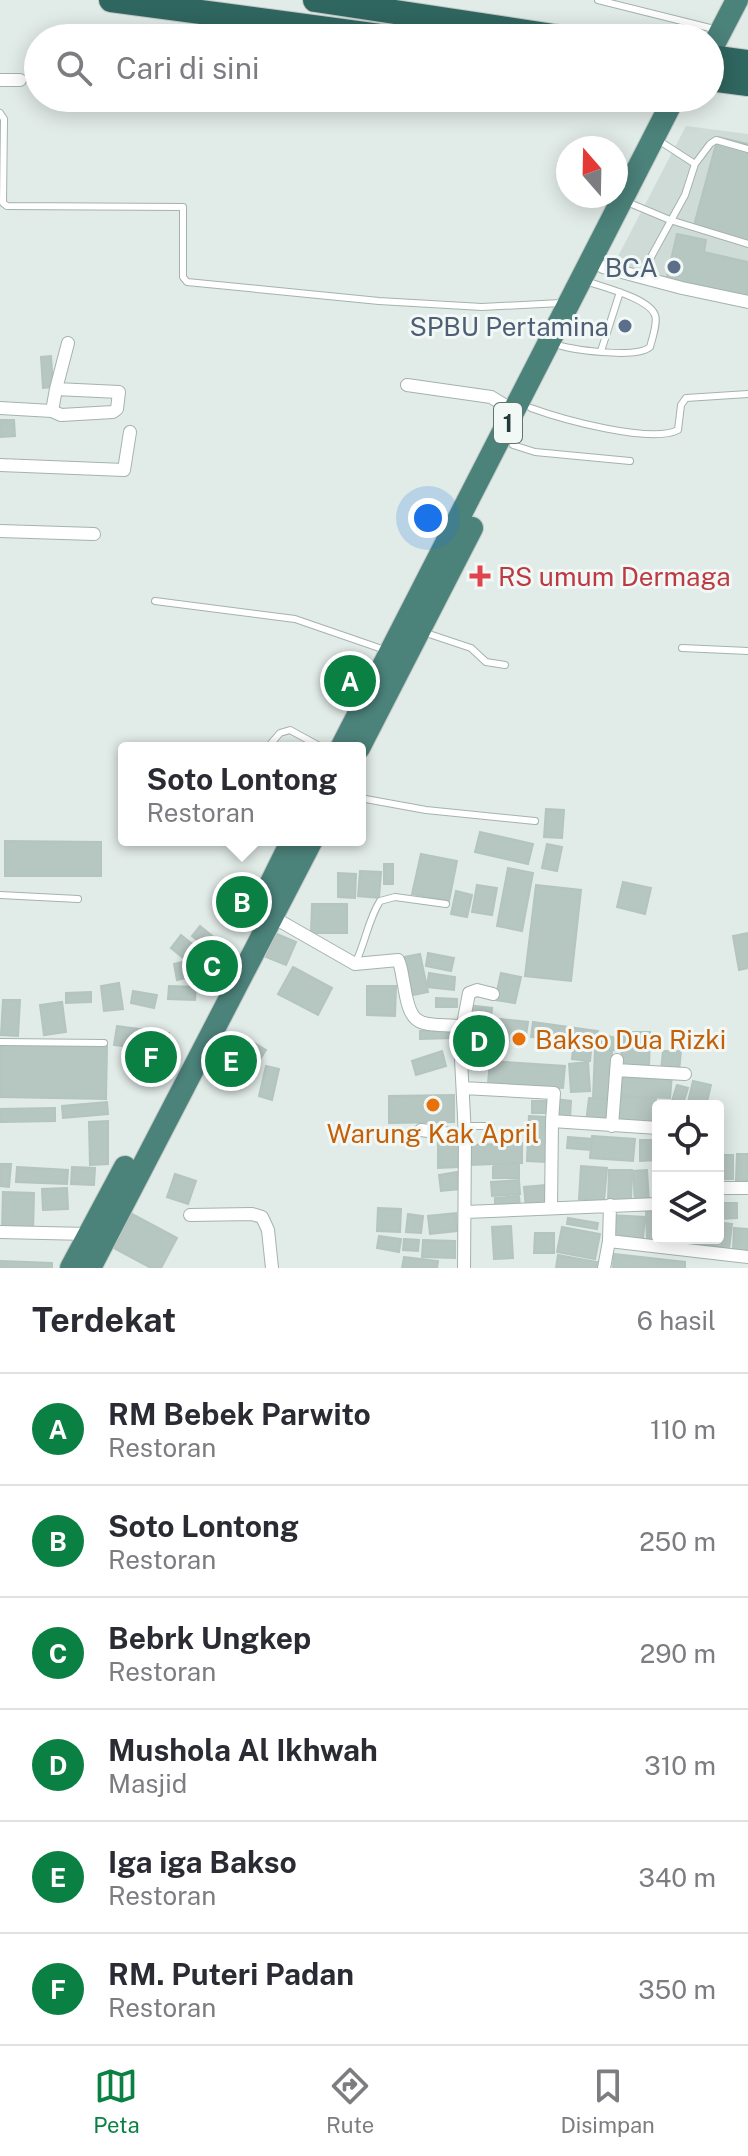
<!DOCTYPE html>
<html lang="id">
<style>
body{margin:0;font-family:"Public Sans",sans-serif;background:#f2f2f3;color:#2b2b33}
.controls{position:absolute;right:24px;bottom:24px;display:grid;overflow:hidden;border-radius:8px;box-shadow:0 4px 20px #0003}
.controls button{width:72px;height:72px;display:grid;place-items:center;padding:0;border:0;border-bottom:2px solid #e1e1e2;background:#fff;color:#2b2b33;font:40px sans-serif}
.compass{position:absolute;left:556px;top:136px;width:72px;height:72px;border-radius:50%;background:#fff;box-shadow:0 4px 20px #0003;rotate:340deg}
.you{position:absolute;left:428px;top:518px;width:28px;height:28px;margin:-20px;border:6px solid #fff;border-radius:50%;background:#1a73e8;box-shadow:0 0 0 12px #1a73e833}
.badge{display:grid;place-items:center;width:52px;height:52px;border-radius:50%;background:#0b8043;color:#fff;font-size:26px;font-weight:700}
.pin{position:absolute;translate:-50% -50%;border:4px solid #fff;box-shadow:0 2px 8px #0006}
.popup{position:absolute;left:118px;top:742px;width:248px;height:104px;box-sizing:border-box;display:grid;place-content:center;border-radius:8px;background:#fff;filter:drop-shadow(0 2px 6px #0005);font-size:26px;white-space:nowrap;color:#7c7c81}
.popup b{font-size:30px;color:#2b2b33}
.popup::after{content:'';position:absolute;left:50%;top:100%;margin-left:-16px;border:16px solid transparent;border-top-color:#fff}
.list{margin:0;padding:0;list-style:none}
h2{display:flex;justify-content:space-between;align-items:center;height:104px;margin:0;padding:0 32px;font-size:34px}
h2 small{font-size:26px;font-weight:400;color:#7c7c81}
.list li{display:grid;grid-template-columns:52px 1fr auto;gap:24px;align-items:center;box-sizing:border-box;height:112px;padding:0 32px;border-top:2px solid #e1e1e2}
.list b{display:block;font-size:30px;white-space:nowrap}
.list p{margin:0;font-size:26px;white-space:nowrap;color:#7c7c81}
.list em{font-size:26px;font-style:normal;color:#7c7c81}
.icon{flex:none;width:44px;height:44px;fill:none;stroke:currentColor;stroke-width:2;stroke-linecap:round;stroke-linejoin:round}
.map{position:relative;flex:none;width:748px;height:1268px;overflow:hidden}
.search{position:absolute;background:#fff;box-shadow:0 4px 20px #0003;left:24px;right:24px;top:24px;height:88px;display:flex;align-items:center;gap:20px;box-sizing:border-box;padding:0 28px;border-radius:44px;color:#7c7c81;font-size:30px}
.sheet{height:776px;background:#fff}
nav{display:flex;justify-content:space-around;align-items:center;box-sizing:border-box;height:112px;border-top:2px solid #e1e1e2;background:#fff;font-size:22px;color:#7c7c81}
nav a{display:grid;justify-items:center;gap:4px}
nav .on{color:#0b8043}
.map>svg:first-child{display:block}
.built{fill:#cfdbd6}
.building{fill:#b6c6c1;stroke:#b4c4bf;stroke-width:2}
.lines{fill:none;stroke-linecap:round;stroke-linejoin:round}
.service-casing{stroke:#a4b3ae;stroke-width:8}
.minor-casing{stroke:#a4b3ae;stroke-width:14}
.trunk-casing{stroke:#c1c8c7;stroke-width:24}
.motorway-casing{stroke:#c1c8c7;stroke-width:26}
.service{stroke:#fff;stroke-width:6}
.minor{stroke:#fff;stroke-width:12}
.trunk{stroke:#4b827a;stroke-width:22}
.motorway{stroke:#2f665f;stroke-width:24}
.service-dot{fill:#5c6f8a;stroke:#f1f8f5;stroke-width:3}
.health-dot{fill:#e0444e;stroke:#f1f8f5;stroke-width:3}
.food-dot{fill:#e8710a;stroke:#f1f8f5;stroke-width:3}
.labels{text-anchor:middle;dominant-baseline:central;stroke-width:6;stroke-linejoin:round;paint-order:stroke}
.shield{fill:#f1f8f5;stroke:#60746f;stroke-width:2}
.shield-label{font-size:24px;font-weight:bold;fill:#223b36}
.service-label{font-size:26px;fill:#4e5e75;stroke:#f1f8f5;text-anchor:end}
.health-label{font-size:26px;fill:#be3a42;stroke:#f1f8f5;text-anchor:start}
.food-label{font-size:26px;fill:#c56008;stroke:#f1f8f5;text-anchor:start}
</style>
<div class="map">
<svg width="748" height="1268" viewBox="0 0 748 1268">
<rect width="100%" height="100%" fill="#e1ebe7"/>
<!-- built -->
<path class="built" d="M686 126 748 134V296L613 266Z"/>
<!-- building -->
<path class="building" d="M718 137 748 144V244L693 229Z
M677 234 706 240 704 252 748 262V299L666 281Z
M51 356 53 387 43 388 41 357Z
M0 420H14L15 436 0 437Z
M546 809 564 810 562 838 544 837Z
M480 832 533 844 528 864 475 852Z
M5 841 101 842V876H5Z
M547 844 562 847 557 871 542 868Z
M421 854 457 861 449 901 412 894Z
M384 864H393V884H384Z
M508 868 533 873 522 931 497 926Z
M360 871 381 872 379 898 358 896Z
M338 873 356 874 355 898 338 897Z
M623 882 651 888 645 914 617 907Z
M477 885 497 888 492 915 472 912Z
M536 885 581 890 571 981 525 976Z
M456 891 472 895 467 917 451 914Z
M312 904H347V933H311Z
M200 926 227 948 220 958 192 936Z
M748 933V968L739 970 733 936Z
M277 934 296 942 286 965 266 957Z
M181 935 207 956 197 969 171 948Z
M428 953 454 958 451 971 426 966Z
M420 954 428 992 413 995 404 957Z
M186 961 190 977 177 980 174 964Z
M293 967 332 988 318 1015 278 994Z
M429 973 455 977 454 990 427 987Z
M501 973 521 977 515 1003 495 1000Z
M119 983 123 1009 104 1011 101 986Z
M169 986 196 987 195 1000 168 999Z
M367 986H396L395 1016 367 1015Z
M133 991 157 995 154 1008 131 1003Z
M91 992V1002L66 1003V993Z
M436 998 457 999V1007H436Z
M3 1000H20L18 1036 1 1035Z
M62 1002 66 1032 44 1035 40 1005Z
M466 1005 492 1008 490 1033 464 1030Z
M500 1019 528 1022 525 1043 498 1040Z
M533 1022 598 1031 596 1046 531 1037Z
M117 1026 169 1033 166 1052 114 1045Z
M420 1031H454V1038L420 1039Z
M622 1032H650L649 1068H621Z
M238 1033 266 1050 241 1089 214 1072Z
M603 1035 621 1039 618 1051 600 1047Z
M1 1044 107 1046 106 1099 0 1097Z
M573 1049 591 1051 590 1061 572 1059Z
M595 1050 612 1051 610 1098H593Z
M442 1051 446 1066 416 1075 412 1061Z
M663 1051H681L679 1071H661Z
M490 1061 565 1066 563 1088 488 1083Z
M588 1062 590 1091 571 1092 569 1064Z
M266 1066 279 1069 272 1100 259 1096Z
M623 1072 672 1075 670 1098 621 1096Z
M693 1081 711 1085 706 1106 688 1102Z
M677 1085 688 1088 683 1104 672 1101Z
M454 1095V1122L389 1123V1096Z
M616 1096 656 1099 654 1123 614 1120Z
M589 1098 607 1100 604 1125 586 1122Z
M555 1099 571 1101 570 1119 553 1118Z
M532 1101H550V1113H532Z
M107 1102 108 1114 63 1118 62 1106Z
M55 1108V1121L0 1122V1109Z
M529 1116 547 1117 546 1162 527 1161Z
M108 1121V1164L90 1165 89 1122Z
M592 1136 635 1139 633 1161 590 1158Z
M568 1137 592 1139 591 1150 567 1148Z
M640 1140H658V1160L640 1161Z
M438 1143H459V1167L438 1168Z
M522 1143V1163L469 1165 468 1145Z
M737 1154H748V1180H736Z
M719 1155H733V1179H719Z
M0 1164H11L9 1187 0 1186Z
M493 1164H519V1178H493Z
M581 1166 607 1168 604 1201 579 1199Z
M17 1167 68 1170 67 1184 16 1182Z
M72 1167 95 1168 94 1185 71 1184Z
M609 1170H632L631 1203 608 1202Z
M647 1170 649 1201 635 1202 633 1171Z
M457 1172 460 1189 441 1191 439 1175Z
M175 1174 196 1181 188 1204 167 1197Z
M519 1180 520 1194 492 1196 491 1182Z
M546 1185 548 1207 526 1209 524 1187Z
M67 1188 68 1209 43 1210 42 1189Z
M3 1192 34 1193 33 1232H2Z
M519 1196 520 1206 495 1207V1198Z
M718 1203H737V1218L718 1219Z
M378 1208 401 1209 400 1232 377 1231Z
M658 1209V1238H670L647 1240 646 1210Z
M456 1213 457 1231 430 1234 428 1216Z
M132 1214 177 1238 161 1268H151L114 1248Z
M408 1214 423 1216 421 1233 406 1232Z
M610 1215 645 1217 643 1239 609 1237Z
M568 1218 598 1223 597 1229 567 1224Z
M718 1222 732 1224 729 1249 695 1244 696 1238H718Z
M511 1226 513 1258 494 1259 492 1227Z
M562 1227 600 1234 595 1259 557 1252Z
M734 1228 748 1229V1252L733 1251Z
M535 1233H554V1253H534Z
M379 1236 401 1239 399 1252 377 1248Z
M404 1239 419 1240 418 1251 403 1250Z
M423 1240 455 1241V1258L422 1257Z
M614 1254 685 1262V1268H613Z
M558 1255 597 1262 596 1268H556Z
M404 1257 438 1261 437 1268H402Z
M0 1261 52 1263V1268H0Z"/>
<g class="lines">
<!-- service casing -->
<g class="service-casing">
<path id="service" d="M598 0 710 28
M0 113 4 119 3 203 7 206 183 207V277L187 282 379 301 482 307 561 303
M658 140 695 164
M627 202 670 220 748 244
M645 268 685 195 695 164 710 144 716 140 748 149
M552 343C570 350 636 359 650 347 652 339 658 323 655 315 649 298 602 287 586 281
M601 351 620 292
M531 408C561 419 650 444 678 430L681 405 686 398 748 394
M513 445 535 452 630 461
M155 601 295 619 385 650
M423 632 471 648 486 662 505 665
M682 648 748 651
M267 748 280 733 290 730 323 748
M360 798 426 810 535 821
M0 895 78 899
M355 964C365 944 368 920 380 901L395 897 446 904
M0 1042 104 1043
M465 1126H491"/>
</g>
<!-- minor casing -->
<g class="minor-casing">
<path id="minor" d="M0 80H20
M603 267 682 288 748 302
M407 385 491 397 514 411
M56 389 68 343
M0 408 52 411 56 389 119 392 117 409 113 412 61 415 52 411
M0 465 124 470 130 432
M0 531 94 534
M271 916 355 964 398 960C402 968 402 977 404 985 411 1030 419 1023 461 1026
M616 1070 685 1074
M463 1088 554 1093 552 1121
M612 1126 617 1060
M421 1130 465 1136 464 1268
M465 1136 460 1040 469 993 477 990 493 994
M718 1188H748
M551 1208 552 1121 658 1128
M465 1212 658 1204
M190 1215 252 1214 262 1217 268 1230 272 1268
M0 1232 88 1234
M609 1241 610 1205
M604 1268 609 1241 748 1257"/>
</g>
<!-- trunk casing -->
<g class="trunk-casing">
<path id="trunk" d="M710 52 737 0
M341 748 674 98
M359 748 472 528
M258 909 292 840
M71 1268 125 1167
M90 1268 312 840"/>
</g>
<!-- motorway casing -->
<g class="motorway-casing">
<path id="motorway" d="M111 0 395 38
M315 0 567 38
M710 57 748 62
M710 79 748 84"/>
</g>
<!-- service -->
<use href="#service" class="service"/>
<!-- minor -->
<use href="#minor" class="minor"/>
<!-- trunk -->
<use href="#trunk" class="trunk"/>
<!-- motorway -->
<use href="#motorway" class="motorway"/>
</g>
<!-- markers -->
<g class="service-dot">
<circle cx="674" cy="267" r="8"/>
<circle cx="625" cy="326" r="8"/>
</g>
<path class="health-dot" d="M476 564h8v8h8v8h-8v8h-8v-8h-8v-8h8z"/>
<g class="food-dot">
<circle cx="519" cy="1039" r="8"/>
<circle cx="433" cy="1105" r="8"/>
</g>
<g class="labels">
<!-- shield labels -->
<rect class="shield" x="494" y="403" width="28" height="40" rx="6"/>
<g class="shield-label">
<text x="508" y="423">1</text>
</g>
<!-- service labels -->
<g class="service-label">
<text x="658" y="267">BCA</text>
<text x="609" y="326">SPBU Pertamina</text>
</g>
<!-- health labels -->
<g class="health-label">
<text x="498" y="576">RS umum Dermaga</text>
</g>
<!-- food labels -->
<g class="food-label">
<text x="535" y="1039">Bakso Dua Rizki</text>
<text x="433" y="1133" text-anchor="middle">Warung Kak April</text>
</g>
</g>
</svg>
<div class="controls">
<button><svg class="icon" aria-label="locate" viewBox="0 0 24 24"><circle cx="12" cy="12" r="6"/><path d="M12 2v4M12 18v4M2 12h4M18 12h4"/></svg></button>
<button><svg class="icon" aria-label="layers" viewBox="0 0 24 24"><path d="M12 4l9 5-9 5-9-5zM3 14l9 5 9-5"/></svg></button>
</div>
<svg class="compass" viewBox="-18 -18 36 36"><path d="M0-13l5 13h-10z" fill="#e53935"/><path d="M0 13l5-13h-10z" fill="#7c7c81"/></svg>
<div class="you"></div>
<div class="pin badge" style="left:350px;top:681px">A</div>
<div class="pin badge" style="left:242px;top:902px">B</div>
<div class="popup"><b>Soto Lontong</b>Restoran</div>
<div class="pin badge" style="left:212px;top:966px">C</div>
<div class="pin badge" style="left:479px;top:1041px">D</div>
<div class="pin badge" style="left:231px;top:1061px">E</div>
<div class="pin badge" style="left:151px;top:1057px">F</div>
<div class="search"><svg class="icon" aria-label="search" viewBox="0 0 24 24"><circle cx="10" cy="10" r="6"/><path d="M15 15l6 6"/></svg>Cari di sini</div>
</div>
<section class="sheet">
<h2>Terdekat<small>6 hasil</small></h2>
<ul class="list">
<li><span class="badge">A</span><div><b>RM Bebek Parwito</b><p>Restoran</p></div><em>110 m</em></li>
<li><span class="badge">B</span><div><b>Soto Lontong</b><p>Restoran</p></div><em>250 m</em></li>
<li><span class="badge">C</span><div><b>Bebrk Ungkep</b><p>Restoran</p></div><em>290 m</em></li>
<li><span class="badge">D</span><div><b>Mushola Al Ikhwah</b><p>Masjid</p></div><em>310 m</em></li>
<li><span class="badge">E</span><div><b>Iga iga Bakso</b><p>Restoran</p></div><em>340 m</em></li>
<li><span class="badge">F</span><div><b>RM. Puteri Padan</b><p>Restoran</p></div><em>350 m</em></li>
</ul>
</section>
<nav>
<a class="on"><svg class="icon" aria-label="map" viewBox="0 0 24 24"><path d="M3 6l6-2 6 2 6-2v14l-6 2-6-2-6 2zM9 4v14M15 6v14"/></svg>Peta</a>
<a><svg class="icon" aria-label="directions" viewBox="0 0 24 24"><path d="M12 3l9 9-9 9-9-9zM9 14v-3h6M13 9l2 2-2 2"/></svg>Rute</a>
<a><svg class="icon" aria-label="saved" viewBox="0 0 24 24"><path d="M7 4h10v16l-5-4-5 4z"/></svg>Disimpan</a>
</nav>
